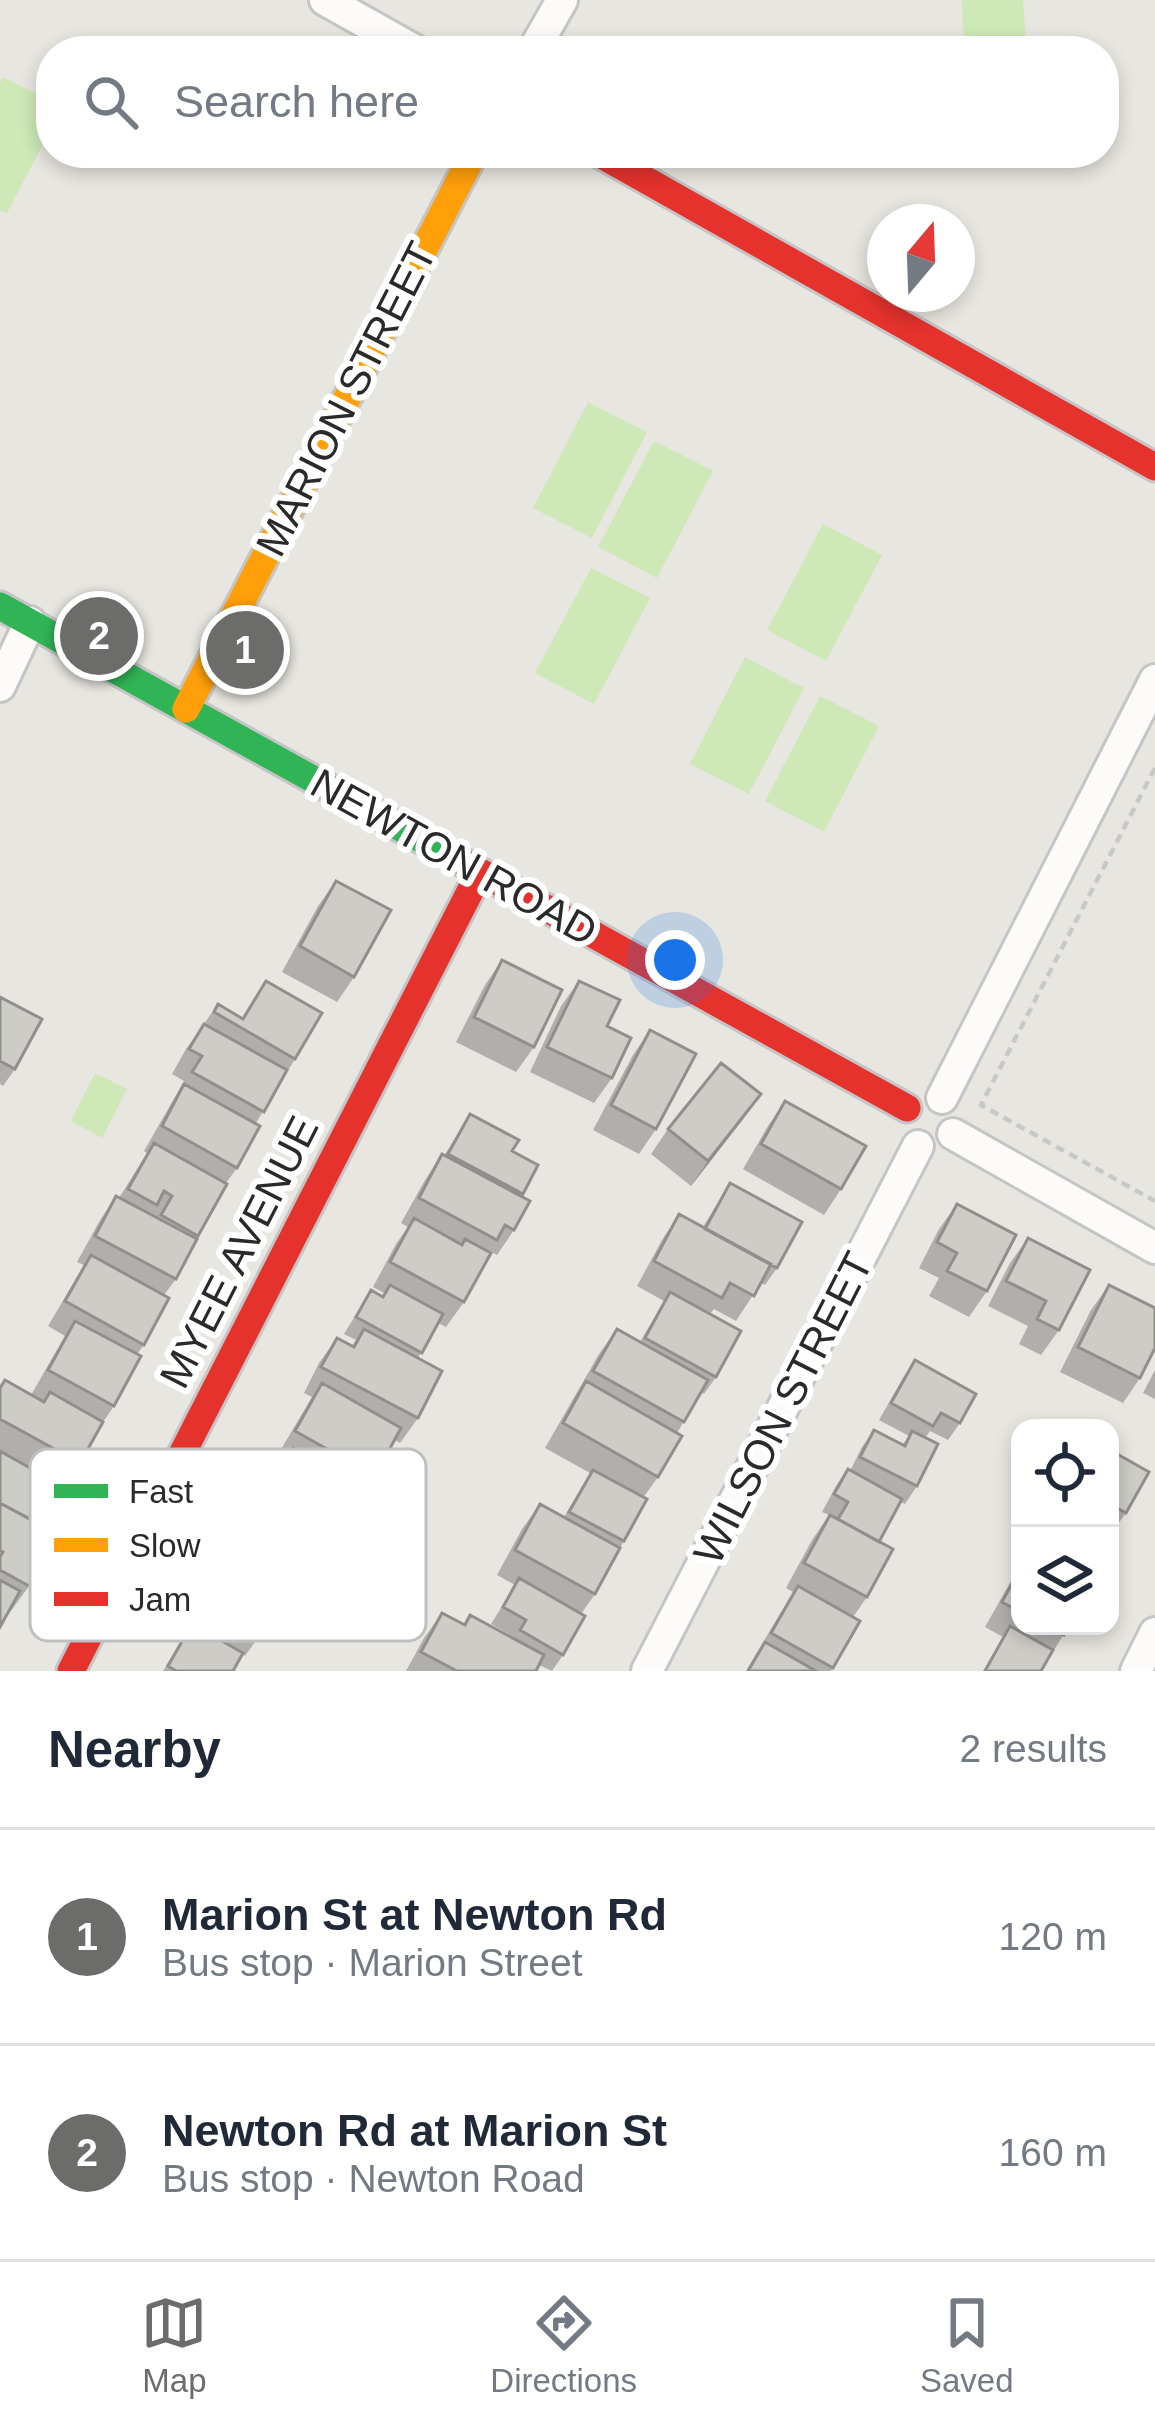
<!DOCTYPE html>
<meta charset="utf-8">
<style>
body{margin:0;font-family:Arial,sans-serif;background:#f6f6f7;color:#1f2937}
.controls{position:absolute;right:36px;bottom:36px;display:grid;overflow:hidden;border-radius:24px;box-shadow:0 6px 18px #0003}
.controls button{width:108px;height:108px;display:grid;place-items:center;padding:0;border:0;border-bottom:3px solid #e0e1e3;background:#fff;color:#1f2937;font:60px sans-serif}
.compass{position:absolute;left:867px;top:204px;width:108px;height:108px;border-radius:50%;background:#fff;box-shadow:0 6px 18px #0003;rotate:19deg}
.you{position:absolute;left:675px;top:960px;width:42px;height:42px;margin:-30px;border:9px solid #fff;border-radius:50%;background:#1a73e8;box-shadow:0 0 0 18px #1a73e833}
.badge{display:grid;place-items:center;width:78px;height:78px;border-radius:50%;background:#6c6c6a;color:#fff;font-size:39px;font-weight:700}
.pin{position:absolute;translate:-50% -50%;border:6px solid #fff;box-shadow:0 3px 12px #0006}
.list{margin:0;padding:0;list-style:none}
h2{display:flex;justify-content:space-between;align-items:center;height:156px;margin:0;padding:0 48px;font-size:51px}
h2 small{font-size:39px;font-weight:400;color:#747a83}
.list li{display:grid;grid-template-columns:78px 1fr auto;gap:36px;align-items:center;box-sizing:border-box;height:216px;padding:0 48px;border-top:3px solid #e0e1e3}
.list b{display:block;font-size:45px;white-space:nowrap}
.list p{margin:0;font-size:39px;white-space:nowrap;color:#747a83}
.list em{font-size:39px;font-style:normal;color:#747a83}
.icon{flex:none;width:66px;height:66px;fill:none;stroke:currentColor;stroke-width:2;stroke-linecap:round;stroke-linejoin:round}
.map{position:relative;flex:none;width:1155px;height:1671px;overflow:hidden}
.search{position:absolute;background:#fff;box-shadow:0 6px 18px #0003;left:36px;right:36px;top:36px;height:132px;display:flex;align-items:center;gap:30px;box-sizing:border-box;padding:0 42px;border-radius:48px;color:#747a83;font-size:45px}
.sheet{height:588px;background:#fff}
nav{display:flex;justify-content:space-around;align-items:center;box-sizing:border-box;height:168px;border-top:3px solid #e0e1e3;background:#fff;font-size:33px;color:#747a83}
nav a{display:grid;justify-items:center;gap:6px}
nav .on{color:#6c6c6a}
.map>svg:first-child{display:block}
.pitch{fill:#cee8b7}
.lines{fill:none;stroke-linecap:round;stroke-linejoin:round}
.street-casing{stroke:#c6c5c5;stroke-width:36}
.fast-casing{stroke:#c6c5c5;stroke-width:33}
.slow-casing{stroke:#c6c5c5;stroke-width:33}
.jam-casing{stroke:#c6c5c5;stroke-width:33}
.path{stroke:#c8c8c7;stroke-width:4.5;stroke-dasharray:9 6;stroke-linecap:butt}
.street{stroke:#fcfbfa;stroke-width:30}
.fast{stroke:#30b455;stroke-width:27}
.slow{stroke:#ff9f0a;stroke-width:27}
.jam{stroke:#e5322d;stroke-width:27}
.wall{fill:#b0afab}
.shaded-wall{fill:#908f8b}
.building{fill:#cdccc7;stroke:#908f8b;stroke-width:3}
.labels{text-anchor:middle;dominant-baseline:central;stroke-width:12;stroke-linejoin:round;paint-order:stroke}
.street-label{font-size:42px;fill:#2a2a2a;stroke:#fff}
.key{fill:#fff;stroke:#bfbfbf;stroke-width:3}
.key-label{font-size:33px;fill:#2a2a2a}
</style>
<div class="map">
<svg width="1155" height="1671" viewBox="0 0 1155 1671">
<rect width="100%" height="100%" fill="#e8e6e0"/>
<!-- pitch -->
<path class="pitch" d="M962 0H1023L1026 44 964 47Z
M3 77 51 101V129L7 213 0 210V83Z
M588 402 647 432 592 538 533 508Z
M654 441 713 471 657 578 598 547Z
M823 524 882 555 826 661 767 630Z
M591 568 650 598 594 704 535 673Z
M745 657 804 688 749 794 690 764Z
M820 696 879 726 824 832 765 801Z
M95 1073 127 1089 102 1138 71 1121Z"/>
<g class="lines">
<!-- street casing -->
<g class="street-casing">
<path id="street" d="M325 0 416 51
M533 51 562 0
M0 686 30 622
M942 1098 1155 680
M953 1134 1155 1248
M647 1671 918 1146
M1136 1671 1155 1633"/>
</g>
<!-- fast casing -->
<g class="fast-casing">
<path id="fast" d="M0 606 466 864"/>
</g>
<!-- slow casing -->
<g class="slow-casing">
<path id="slow" d="M186 709 474 153"/>
</g>
<!-- jam casing -->
<g class="jam-casing">
<path id="jam" d="M598 153 1155 467
M466 864 907 1108
M71 1671 480 872"/>
</g>
<!-- path -->
<path class="path" d="M1155 768 981 1105 1155 1201"/>
<!-- street -->
<use href="#street" class="street"/>
<!-- fast -->
<use href="#fast" class="fast"/>
<!-- slow -->
<use href="#slow" class="slow"/>
<!-- jam -->
<use href="#jam" class="jam"/>
</g>
<!-- wall -->
<path class="wall" d="M336 881 354 977 337 1002 282 972 318 906Z
M502 960 534 1047 516 1072 456 1042 485 985Z
M266 981 295 1059 256 1123 237 1168 226 1183 176 1279 164 1295 144 1345 137 1354 114 1406 103 1422 80 1463 62 1489 59 1487 38 1523 29 1586 11 1611 9 1610 0 1627V1387L31 1395 65 1336 48 1326 84 1265 77 1262 99 1222 116 1196 119 1198 147 1153 144 1151 184 1081 172 1074 186 1049 218 1004 242 1018Z
M579 981 607 1026 612 1078 594 1103 530 1072 561 1006Z
M0 997 15 1069 3 1086 0 1084Z
M650 1030 656 1129 639 1154 593 1130 633 1055Z
M785 1101 841 1189 824 1215 743 1169 768 1126Z
M470 1114 512 1151 538 1165 521 1197 514 1230 497 1255 490 1251 464 1302 446 1327 438 1323 418 1358V1418L400 1443 395 1440 366 1488 360 1538 343 1563 336 1560 316 1590 304 1583 287 1607 277 1602 257 1639 245 1656 242 1654 233 1671H163L180 1642 192 1624 194 1626 224 1573 222 1572 240 1540 256 1517 252 1515 285 1460 277 1456 312 1397 304 1393 319 1363 337 1338 352 1346 356 1340 344 1334 371 1290 382 1297 384 1293 373 1287 396 1244 408 1227 401 1223 425 1180 442 1154 444 1156Z
M743 1119 691 1186 651 1154 668 1129Z
M730 1183 777 1268 765 1285 761 1283 736 1321 714 1309 710 1314 716 1377 704 1394 701 1392 677 1433 658 1477 643 1498 624 1541 595 1594 581 1614 563 1655 552 1671 539 1665 536 1671H406L424 1638 442 1613 463 1625 470 1615 513 1638 514 1637 491 1624 515 1585 497 1575 522 1529 540 1504 564 1517 590 1473 545 1448 599 1354 617 1329 640 1342 664 1301 637 1286 662 1240 679 1214 703 1227Z
M957 1204 987 1291 969 1317 929 1296 939 1278 919 1268 939 1229Z
M1028 1238 1059 1330 1041 1355 1019 1344 1028 1326 988 1306 1010 1263Z
M1109 1285 1140 1378 1123 1403 1060 1372 1091 1310Z
M915 1360 960 1423 948 1440 930 1431 925 1438 917 1486 905 1504 901 1502 879 1542 867 1597 853 1617 860 1621 831 1671H746L793 1592 786 1588 812 1540 829 1515 822 1512 836 1486 848 1469 850 1471 862 1447 874 1430 902 1445 909 1436 879 1420 903 1378Z
M1155 1370V1399L1143 1393Z
M1110 1450 1126 1513 1110 1535Z
M1020 1565V1626H1069L1041 1671H983L1003 1637 985 1627Z"/>
<!-- shaded-wall -->
<path class="shaded-wall" d="M761 1094 743 1119 691 1186 708 1161Z"/>
<!-- building -->
<path class="building" d="M336 881 391 910 354 977 300 946Z
M502 960 562 990 534 1047 474 1017Z
M266 981 322 1013 295 1059 214 1012 218 1004 243 1019Z
M579 981 620 1000 607 1026 631 1038 612 1078 547 1047Z
M0 997 42 1019 15 1069 0 1061Z
M204 1024 287 1070 264 1112 192 1072 202 1056 189 1049Z
M650 1030 696 1054 656 1129 611 1105Z
M721 1063 761 1094 708 1161 668 1129Z
M184 1084 260 1126 237 1168 162 1126Z
M785 1101 866 1146 841 1189 761 1144Z
M470 1114 519 1140 512 1151 538 1165 523 1194 448 1154Z
M154 1143 227 1184 198 1236 161 1215 172 1196 164 1191 157 1205 128 1189Z
M442 1154 530 1201 514 1230 505 1225 497 1240 419 1198Z
M730 1183 802 1222 777 1268 705 1229Z
M116 1196 197 1239 176 1279 95 1236Z
M957 1204 1016 1235 987 1291 947 1271 957 1253 937 1242Z
M679 1214 771 1264 754 1296 730 1283 722 1298 654 1261Z
M414 1218 462 1245 465 1239 491 1253 464 1302 390 1262Z
M1028 1238 1090 1270 1059 1330 1037 1319 1046 1301 1006 1281Z
M91 1255 169 1298 144 1345 65 1301Z
M390 1285 443 1314 422 1353 356 1317 371 1290 383 1297Z
M1109 1285 1155 1308V1348L1140 1378 1078 1347Z
M670 1292 741 1331 716 1377 645 1338Z
M75 1321 141 1356 114 1406 48 1370Z
M364 1329 442 1371 418 1418 321 1367 337 1338 354 1347Z
M617 1329 708 1380 684 1422 593 1371Z
M915 1360 976 1394 960 1423 941 1413 933 1426 891 1403Z
M5 1380 44 1402 50 1392 103 1422 80 1463 0 1419V1388Z
M586 1381 682 1436 658 1477 563 1423Z
M322 1383 401 1428 375 1476 295 1431Z
M874 1430 905 1446 912 1431 938 1444 917 1486 860 1457Z
M293 1448 383 1496 360 1538 270 1490Z
M1110 1450 1149 1472 1126 1513 1110 1504Z
M0 1451 60 1485 38 1523 0 1503Z
M848 1469 902 1499 879 1542 838 1519 848 1502 834 1494Z
M593 1470 647 1499 624 1541 569 1512Z
M0 1503 57 1534 29 1586 0 1570V1557L3 1552 0 1550Z
M540 1504 620 1548 595 1594 515 1550Z
M830 1515 893 1549 867 1597 804 1563Z
M1020 1569V1612L1002 1602Z
M519 1578 585 1616 563 1655 520 1630 526 1620 503 1607Z
M0 1580 20 1591 0 1627Z
M798 1586 860 1621 833 1668 771 1633Z
M442 1613 465 1625 470 1615 544 1655 536 1671H457L421 1652Z
M192 1624 243 1653 233 1671H176L168 1666Z
M1010 1626 1053 1650 1041 1671H985Z
M1046 1626H1069L1064 1635Z
M765 1642 816 1671H748Z"/>
<g class="labels">
<!-- street labels -->
<g class="street-label">
<text transform="translate(346 399) rotate(-63)">MARION STREET</text>
<text transform="translate(454 857) rotate(29)">NEWTON ROAD</text>
<text transform="translate(239 1252) rotate(-63)">MYEE AVENUE</text>
<text transform="translate(783 1408) rotate(-63)">WILSON STREET</text>
</g>
</g>
<!-- legend -->
<rect x="30" y="1449" width="396" height="192" rx="18" class="key"/>
<rect x="54" y="1484" width="54" height="14" fill="#30b455"/>
<rect x="54" y="1538" width="54" height="14" fill="#ff9f0a"/>
<rect x="54" y="1592" width="54" height="14" fill="#e5322d"/>
<g class="key-label">
<text x="129" y="1503">Fast</text>
<text x="129" y="1557">Slow</text>
<text x="129" y="1611">Jam</text>
</g>
</svg>
<div class="controls">
<button><svg class="icon" aria-label="locate" viewBox="0 0 24 24"><circle cx="12" cy="12" r="6"/><path d="M12 2v4M12 18v4M2 12h4M18 12h4"/></svg></button>
<button><svg class="icon" aria-label="layers" viewBox="0 0 24 24"><path d="M12 4l9 5-9 5-9-5zM3 14l9 5 9-5"/></svg></button>
</div>
<svg class="compass" viewBox="-18 -18 36 36"><path d="M0-13l5 13h-10z" fill="#e53935"/><path d="M0 13l5-13h-10z" fill="#747a83"/></svg>
<div class="you"></div>
<div class="pin badge" style="left:245px;top:650px">1</div>
<div class="pin badge" style="left:99px;top:636px">2</div>
<div class="search"><svg class="icon" aria-label="search" viewBox="0 0 24 24"><circle cx="10" cy="10" r="6"/><path d="M15 15l6 6"/></svg>Search here</div>
</div>
<section class="sheet">
<h2>Nearby<small>2 results</small></h2>
<ul class="list">
<li><span class="badge">1</span><div><b>Marion St at Newton Rd</b><p>Bus stop · Marion Street</p></div><em>120 m</em></li>
<li><span class="badge">2</span><div><b>Newton Rd at Marion St</b><p>Bus stop · Newton Road</p></div><em>160 m</em></li>
</ul>
</section>
<nav>
<a class="on"><svg class="icon" aria-label="map" viewBox="0 0 24 24"><path d="M3 6l6-2 6 2 6-2v14l-6 2-6-2-6 2zM9 4v14M15 6v14"/></svg>Map</a>
<a><svg class="icon" aria-label="directions" viewBox="0 0 24 24"><path d="M12 3l9 9-9 9-9-9zM9 14v-3h6M13 9l2 2-2 2"/></svg>Directions</a>
<a><svg class="icon" aria-label="saved" viewBox="0 0 24 24"><path d="M7 4h10v16l-5-4-5 4z"/></svg>Saved</a>
</nav>
